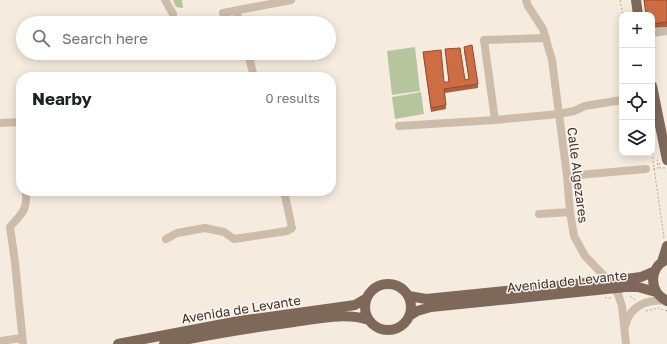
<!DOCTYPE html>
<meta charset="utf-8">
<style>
body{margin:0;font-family:"Golos Text",sans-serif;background:#f6f6f6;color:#202124}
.controls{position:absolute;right:12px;top:12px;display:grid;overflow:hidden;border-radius:8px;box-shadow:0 2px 10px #0003}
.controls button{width:36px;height:36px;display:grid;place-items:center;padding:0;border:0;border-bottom:1px solid #e0e0e0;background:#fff;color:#202124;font:20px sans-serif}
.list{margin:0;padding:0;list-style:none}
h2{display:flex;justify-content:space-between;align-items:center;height:52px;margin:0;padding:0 16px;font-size:17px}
h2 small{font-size:13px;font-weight:400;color:#757577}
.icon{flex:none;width:22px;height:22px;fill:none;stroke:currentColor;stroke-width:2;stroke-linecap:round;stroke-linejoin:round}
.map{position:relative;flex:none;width:667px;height:344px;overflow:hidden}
.search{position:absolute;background:#fff;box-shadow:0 2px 10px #0003;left:16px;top:16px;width:320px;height:44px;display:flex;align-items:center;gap:10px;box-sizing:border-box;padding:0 14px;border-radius:22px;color:#757577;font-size:15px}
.panel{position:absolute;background:#fff;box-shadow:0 2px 10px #0003;left:16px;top:72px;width:320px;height:124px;border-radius:16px}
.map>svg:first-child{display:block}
.green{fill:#b6c59e}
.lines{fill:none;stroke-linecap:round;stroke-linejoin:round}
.path{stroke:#baa694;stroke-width:1;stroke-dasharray:2 2;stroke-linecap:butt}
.minor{stroke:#cebcaa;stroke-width:8}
.major{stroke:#7e685a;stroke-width:10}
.wall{fill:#b15e3a}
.building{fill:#ce6d44;stroke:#904c30}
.labels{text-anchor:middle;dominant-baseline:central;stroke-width:3;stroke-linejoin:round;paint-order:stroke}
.street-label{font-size:13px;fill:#3b302a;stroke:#fbf5ed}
</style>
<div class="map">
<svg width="667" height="344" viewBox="0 0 667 344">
<rect width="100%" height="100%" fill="#f5ecdf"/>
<!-- green -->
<path class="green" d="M173 0H182L183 8 176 7Z
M415 47 420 91 392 95 387 51Z
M421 92 424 114 395 119 392 97Z"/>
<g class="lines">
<!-- path -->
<path class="path" d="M620 0 623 15
M652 153 664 238
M659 163 660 168H665
M653 169 658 168 657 160H658
M630 296 635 300
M605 297 606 298H611
M646 311 658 308 667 311"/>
<!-- minor -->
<path class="minor" d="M165 0 173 14
M526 0 528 6 543 29 552 60 567 176 570 212 574 236 585 256 609 281 618 294 622 306 626 344
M236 11 240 23
M223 13 291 0
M652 33 667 31
M248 53 254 77
M495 120 484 40 546 38
M0 123 21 122
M399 126 495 120 559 114 574 111 585 106 622 100
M567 176 646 169
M101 191V192
M539 214 570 212
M166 239 177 233 205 228 224 232 234 239 287 231 292 228 284 191
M626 324C630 305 649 299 667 301
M0 341 22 338
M23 344 15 262 10 227C23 212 27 211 26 191"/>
<!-- major -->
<path class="major" d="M636 0 638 15
M652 86 667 160
M667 259C648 268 649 292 667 301
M662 262 667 246
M365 307a23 23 0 1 1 46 0a23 23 0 1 1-46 0Z
M409 296 426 299 626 279 641 277 655 271
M409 316 417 311 431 307 626 287H638L656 292
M118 344 239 321 348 306 355 305 367 298
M164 344C207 335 250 328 294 322 318 319 345 312 369 320"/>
</g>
<!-- wall -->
<path class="wall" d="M644 0H667V27L652 28V15H646Z
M464 47 478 84V88L445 93 446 109 431 112 423 52 444 82H449L445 49 465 80 469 79 464 51Z"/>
<!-- building -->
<path class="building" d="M644 0H667V22L652 24V15H646Z
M472 45 478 84 444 89 446 105 431 108 423 52 441 50 444 82H449L445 49 460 48 465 80 469 79 464 47Z"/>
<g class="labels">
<!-- street labels -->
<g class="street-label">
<text transform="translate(578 175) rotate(83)">Calle Algezares</text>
<text transform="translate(567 281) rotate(-6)">Avenida de Levante</text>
<text transform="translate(241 309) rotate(-9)">Avenida de Levante</text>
</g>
</g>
</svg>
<div class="controls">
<button>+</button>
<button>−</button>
<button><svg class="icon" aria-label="locate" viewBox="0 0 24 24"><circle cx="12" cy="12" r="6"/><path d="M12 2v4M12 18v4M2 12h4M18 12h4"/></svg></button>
<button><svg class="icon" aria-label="layers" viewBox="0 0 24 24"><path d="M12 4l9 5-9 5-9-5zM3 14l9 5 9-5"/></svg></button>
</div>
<div class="search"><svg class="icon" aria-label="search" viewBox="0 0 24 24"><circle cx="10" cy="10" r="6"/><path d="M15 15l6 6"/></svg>Search here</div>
<section class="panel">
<h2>Nearby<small>0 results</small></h2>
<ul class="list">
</ul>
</section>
</div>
